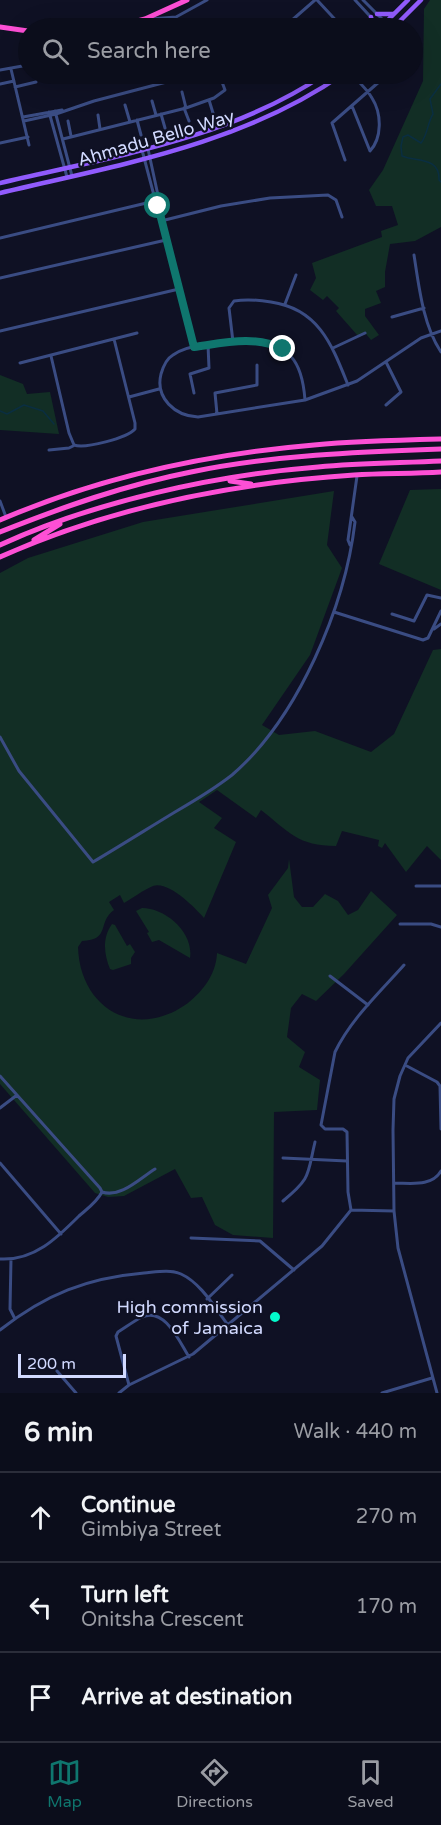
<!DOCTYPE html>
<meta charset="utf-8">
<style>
body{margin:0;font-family:"Varela Round",sans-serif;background:#141624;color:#f1f3f6}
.scale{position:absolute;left:18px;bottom:15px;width:108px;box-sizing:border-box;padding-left:6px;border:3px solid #d2daff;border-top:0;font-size:16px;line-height:21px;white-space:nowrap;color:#d2daff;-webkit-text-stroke:4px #0f1124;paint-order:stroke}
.stop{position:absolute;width:18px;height:18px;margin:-14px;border:4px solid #0f766e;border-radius:50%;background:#fff}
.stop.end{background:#0f766e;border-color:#fff;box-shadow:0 2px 6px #0008}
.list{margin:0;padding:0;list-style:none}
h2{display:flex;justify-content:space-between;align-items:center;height:78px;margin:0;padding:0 24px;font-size:26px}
h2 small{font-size:20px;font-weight:400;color:#9a9ca3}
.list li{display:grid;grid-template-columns:39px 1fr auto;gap:18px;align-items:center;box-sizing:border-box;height:90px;padding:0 24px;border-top:2px solid #2b2d3a}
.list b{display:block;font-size:22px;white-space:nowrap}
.list p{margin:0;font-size:20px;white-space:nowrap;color:#9a9ca3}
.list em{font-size:20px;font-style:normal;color:#9a9ca3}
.icon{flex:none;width:33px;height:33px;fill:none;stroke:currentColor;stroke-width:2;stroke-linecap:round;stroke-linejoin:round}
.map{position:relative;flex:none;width:441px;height:1393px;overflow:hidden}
.search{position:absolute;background:#0b0d1b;box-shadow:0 6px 24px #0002;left:18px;right:18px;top:18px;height:66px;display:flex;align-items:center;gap:15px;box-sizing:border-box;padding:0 21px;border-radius:33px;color:#9a9ca3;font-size:22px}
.sheet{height:348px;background:#0b0d1b}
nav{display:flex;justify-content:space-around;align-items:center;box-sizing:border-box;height:84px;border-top:2px solid #2b2d3a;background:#0b0d1b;font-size:16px;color:#9a9ca3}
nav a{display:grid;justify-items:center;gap:3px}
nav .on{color:#0f766e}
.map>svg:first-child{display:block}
.green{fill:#122e25}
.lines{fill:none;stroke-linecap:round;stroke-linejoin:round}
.stream{stroke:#0a2e41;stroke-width:1.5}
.street{stroke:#3a4c83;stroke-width:3}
.primary{stroke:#915bfd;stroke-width:4.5}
.highway{stroke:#fd4fd5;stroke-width:5}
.route{stroke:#0f766e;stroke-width:8}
.poi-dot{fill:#03facb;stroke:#0f1124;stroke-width:2}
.labels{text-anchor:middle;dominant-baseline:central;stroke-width:4.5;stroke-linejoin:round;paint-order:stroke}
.street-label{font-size:18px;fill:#d2daff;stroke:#0f1124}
.poi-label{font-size:18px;fill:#d2daff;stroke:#0f1124;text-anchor:end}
</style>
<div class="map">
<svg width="441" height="1393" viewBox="0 0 441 1393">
<rect width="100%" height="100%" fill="#0f1124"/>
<!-- green -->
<path class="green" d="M430 0H441V227L415 241 390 244 385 272V287L376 291 381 303 365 309V316L379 335 371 340 366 334 359 337 358 336 336 311 339 308 327 296 323 300 310 290 316 278 312 263 382 237 381 231 398 225 392 206H376L369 190 383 170 423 81 424 9Z
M0 375 23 384 27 394 50 392 59 434 0 430Z
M441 489V590L379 564 410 490Z
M334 491 327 545 342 568 310 655 262 725 279 735 315 731 371 752 394 734 433 650 441 649V860L427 846 406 872 385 843 382 848 378 846 379 840 342 831 336 846C298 846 289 832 261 810L256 818 217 790 199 802 222 818 214 828 236 842 204 918C194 907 169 881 153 886 143 890 133 898 124 903L120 895 109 902 114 910C97 922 111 940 82 941L78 947C80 1009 136 1041 188 1003 204 990 216 974 217 953L246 964 272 908 268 895 288 868 289 859 294 897 302 907H313L325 894 338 901 348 915 358 910 371 891 397 915 344 974 316 1001 302 994 291 1008 287 1037 305 1052 299 1067 320 1080 317 1110 274 1112 273 1238 233 1235 215 1225 202 1197 191 1198 175 1169 124 1196 108 1197 95 1193 0 1084V573L28 558 143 522Z
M142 908C165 908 194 932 190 958L159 940 152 942 147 933 149 932 136 911Z
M112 924 115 925 127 946 130 944 135 952 131 958V964L113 970 110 969C104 954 102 938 112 924Z"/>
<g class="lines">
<!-- stream -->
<path class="stream" d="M441 84 430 99 433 114C427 124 428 134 421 143L408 135 403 137 401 146 402 156C417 162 440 157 439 180L441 182
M0 411 7 414 24 405 43 411 54 424"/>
<!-- street -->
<path class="street" d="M317 0 343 28
M355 0 380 27
M363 0 391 28
M150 19 176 17 207 0
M283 28 315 0
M412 50 419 44
M11 69 29 145
M0 70 28 65
M351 74C358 81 367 89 372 98 382 114 382 138 370 151L352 106
M0 84 14 81
M15 87 36 82
M182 92 186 108
M209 100 213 113
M152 101 156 115
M125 105 130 122
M184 108 189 121
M55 111 72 176
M49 112 67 177
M161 114 165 128
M98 115 100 129
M23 117 62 110
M137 120 141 135
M24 121 56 114 94 101 197 74
M68 121 71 136
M63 139 186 108 214 98 225 90 219 74
M0 143 28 137
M148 149 159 200 158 206
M142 150 194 347
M345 160 332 123 388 74
M161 221 221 206 270 198 328 195 336 200 342 217
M0 238 159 200
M414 255C419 287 423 325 441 352
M0 278 166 240
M285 304 296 275
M392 317 424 308
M0 331 179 289
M247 341C289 344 302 359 305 400L198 417C175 416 155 398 161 374 163 367 166 359 173 355 189 343 227 342 247 341Z
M233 342 229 308 234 301C246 299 259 300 271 302 319 309 332 345 348 385
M333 348 365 333
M51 356 69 433 74 445C85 449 127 438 135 429V423L114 339
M20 363 137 333
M194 393 190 374 209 368 208 345
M129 397 159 389
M305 400 357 381 421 338 441 331
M386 405 401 392 386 362
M217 414 215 393 257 385V365
M49 450 69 448 73 446
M0 501 6 517
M350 545 348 540 357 476
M334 612 423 640 428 638 441 611
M392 614 414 621 427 595 441 598
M434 629 441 624
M0 737 19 771 93 862C120 846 147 829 175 812 194 801 214 789 232 775 298 718 345 607 355 522L352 517
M416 886H441
M400 924H431L441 927
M330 976 368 1005
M405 1065 437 1082 440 1086 441 1129
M0 1076 100 1188 102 1192C97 1202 87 1209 79 1216 57 1238 34 1261 0 1259
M0 1108 17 1095
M283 1158 347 1161
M0 1163 61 1234
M394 1183C411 1183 432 1187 441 1171
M102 1192C121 1198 139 1179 155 1169
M283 1201C312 1177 307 1175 315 1142
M351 1210 348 1192 347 1132 343 1129H325L321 1125 335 1052C351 1019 380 992 404 965
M191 1238 260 1241 294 1270
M11 1259 10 1309 15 1319
M207 1299 232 1275
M0 1330C46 1294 87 1278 144 1273 156 1272 170 1269 181 1274 201 1283 215 1308 228 1325
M57 1371 76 1393
M129 1385 116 1336 118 1332C126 1327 134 1321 142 1317 165 1307 179 1341 189 1357
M119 1393 129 1385 193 1354 322 1246 351 1210 394 1211
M382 1393 432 1378
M437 1393 398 1248 394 1211 393 1130 394 1099 400 1076 408 1058 441 1023"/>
<!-- primary -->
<path class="primary" d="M377 14H393
M371 17 372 28
M380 28 408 0
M393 28 421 0
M0 183C110 157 230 139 325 74
M0 193C118 165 241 145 343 74"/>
<!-- highway -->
<path class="highway" d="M0 27 28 31
M110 28 145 19 187 0
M230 481 251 484
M0 520C98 478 207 454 314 445 356 441 399 440 441 439
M0 532C63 507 125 485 191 472 274 455 357 452 441 449
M34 540 60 524
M0 545C93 502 215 475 318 467 359 463 400 463 441 461
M0 557C112 507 232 483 354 475 383 473 412 474 441 472"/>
</g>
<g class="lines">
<!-- route -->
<path class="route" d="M158 206 194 347C223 343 256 335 283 349"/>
</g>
<!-- markers -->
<circle class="poi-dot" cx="275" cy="1317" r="6"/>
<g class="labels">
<!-- street labels -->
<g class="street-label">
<text transform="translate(156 138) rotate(-16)">Ahmadu Bello Way</text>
</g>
<!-- poi labels -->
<g class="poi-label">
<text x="263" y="1307">High commission<tspan x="263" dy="21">of Jamaica</tspan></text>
</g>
</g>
</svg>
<div class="scale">200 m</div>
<div class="stop" style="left:158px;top:206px"></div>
<div class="stop end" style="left:283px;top:349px"></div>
<div class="search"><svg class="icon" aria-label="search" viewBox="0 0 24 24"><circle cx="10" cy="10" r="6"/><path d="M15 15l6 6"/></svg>Search here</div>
</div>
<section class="sheet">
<h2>6 min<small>Walk · 440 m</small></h2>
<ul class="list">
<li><svg class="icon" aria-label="ahead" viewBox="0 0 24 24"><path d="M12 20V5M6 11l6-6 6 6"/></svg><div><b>Continue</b><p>Gimbiya Street</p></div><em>270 m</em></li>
<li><svg class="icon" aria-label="left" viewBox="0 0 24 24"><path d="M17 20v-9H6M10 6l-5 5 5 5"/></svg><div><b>Turn left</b><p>Onitsha Crescent</p></div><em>170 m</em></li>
<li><svg class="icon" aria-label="arrive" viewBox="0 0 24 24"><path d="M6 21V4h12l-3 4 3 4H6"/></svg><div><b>Arrive at destination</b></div></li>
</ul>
</section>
<nav>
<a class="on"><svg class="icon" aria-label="map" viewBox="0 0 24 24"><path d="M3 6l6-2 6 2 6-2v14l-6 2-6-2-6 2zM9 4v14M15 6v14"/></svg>Map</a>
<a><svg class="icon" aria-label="directions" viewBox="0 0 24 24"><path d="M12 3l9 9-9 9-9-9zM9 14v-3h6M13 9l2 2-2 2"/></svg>Directions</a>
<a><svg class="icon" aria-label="saved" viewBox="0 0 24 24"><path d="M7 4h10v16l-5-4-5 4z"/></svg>Saved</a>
</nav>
